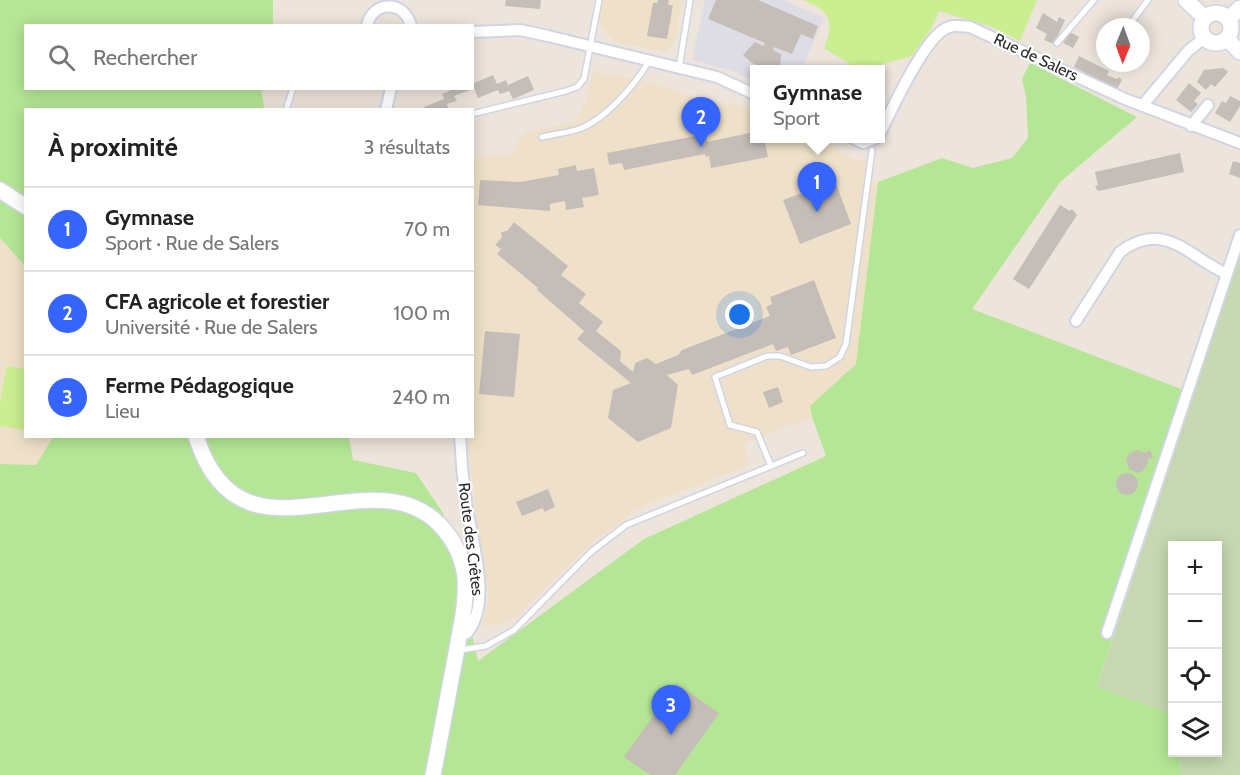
<!DOCTYPE html>
<html lang="fr">
<meta charset="utf-8">
<style>
body{margin:0;font-family:Cabin,sans-serif;background:#f2f2f2;color:#222}
.controls{position:absolute;right:18px;bottom:18px;display:grid;overflow:hidden;border-radius:0px;box-shadow:0 3px 15px #0003}
.controls button{width:54px;height:54px;display:grid;place-items:center;padding:0;border:0;border-bottom:2px solid #e0e0e0;background:#fff;color:#222;font:30px sans-serif}
.compass{position:absolute;left:1096px;top:18px;width:54px;height:54px;border-radius:50%;background:#fff;box-shadow:0 3px 15px #0003;rotate:181deg}
.you{position:absolute;left:740px;top:315px;width:21px;height:21px;margin:-15px;border:4px solid #fff;border-radius:50%;background:#1a73e8;box-shadow:0 0 0 9px #1a73e833}
.badge{display:grid;place-items:center;width:39px;height:39px;border-radius:50%;background:#3664ff;color:#fff;font-size:20px;font-weight:700}
.pin{position:absolute;translate:-50% -50px;filter:drop-shadow(0 2px 3px #0008)}
.pin::after{content:'';position:absolute;top:32px;width:21px;height:18px;background:inherit;clip-path:polygon(0 0,100% 0,50% 100%)}
.popup{position:absolute;left:750px;top:65px;width:135px;height:78px;box-sizing:border-box;display:grid;place-content:center;border-radius:0px;background:#fff;filter:drop-shadow(0 2px 4px #0005);font-size:20px;white-space:nowrap;color:#767676}
.popup b{font-size:22px;color:#222}
.popup::after{content:'';position:absolute;left:50%;top:100%;margin-left:-12px;border:12px solid transparent;border-top-color:#fff}
.list{margin:0;padding:0;list-style:none}
h2{display:flex;justify-content:space-between;align-items:center;height:78px;margin:0;padding:0 24px;font-size:26px}
h2 small{font-size:20px;font-weight:400;color:#767676}
.list li{display:grid;grid-template-columns:39px 1fr auto;gap:18px;align-items:center;box-sizing:border-box;height:84px;padding:0 24px;border-top:2px solid #e0e0e0}
.list b{display:block;font-size:22px;white-space:nowrap}
.list p{margin:0;font-size:20px;white-space:nowrap;color:#767676}
.list em{font-size:20px;font-style:normal;color:#767676}
.icon{flex:none;width:33px;height:33px;fill:none;stroke:currentColor;stroke-width:2;stroke-linecap:round;stroke-linejoin:round}
.map{position:relative;flex:none;width:1240px;height:775px;overflow:hidden}
.search{position:absolute;background:#fff;box-shadow:0 3px 15px #0003;left:24px;top:24px;width:450px;height:66px;display:flex;align-items:center;gap:15px;box-sizing:border-box;padding:0 21px;border-radius:0px;color:#767676;font-size:22px}
.panel{position:absolute;background:#fff;box-shadow:0 3px 15px #0003;left:24px;top:108px;width:450px;height:330px;border-radius:0px}
.map>svg:first-child{display:block}
.industrial{fill:#dedce5}
.education{fill:#efe1c9}
.green{fill:#b4e695}
.cemetery{fill:#c6d7b1}
.pitch{fill:#caee90}
.building{fill:#c5beb8}
.lines{fill:none;stroke-linecap:round;stroke-linejoin:round}
.lane-casing{stroke:#d0d5e4;stroke-width:8}
.street-casing{stroke:#d0d5e4;stroke-width:14}
.secondary-casing{stroke:#d0d5e4;stroke-width:18}
.lane{stroke:#fff;stroke-width:5}
.street{stroke:#fff;stroke-width:10}
.secondary{stroke:#fff;stroke-width:15}
.labels{text-anchor:middle;dominant-baseline:central;stroke-width:4.5;stroke-linejoin:round;paint-order:stroke}
.street-label{font-size:16px;fill:#2a2a2a;stroke:#fff}
</style>
<div class="map">
<svg width="1240" height="775" viewBox="0 0 1240 775">
<rect width="100%" height="100%" fill="#ede4db"/>
<!-- industrial -->
<path class="industrial" d="M705 0H783L824 18 802 69 754 70V82L732 71 692 60Z"/>
<!-- education -->
<path class="education" d="M604 0H682L675 42 666 52 614 42 599 24Z
M593 71 657 84 698 98 745 107 754 111V138L818 139 834 146 853 159 875 163 872 181 878 182 856 364 811 406 812 417 744 444 750 465 645 505 596 539 509 623 482 626 489 595 481 556 467 437 472 436 473 159 511 153 523 133 576 122 586 100Z
M0 238 25 266 26 436 53 437 36 465 0 464Z"/>
<!-- green -->
<path class="green" d="M0 0H273V25L26 26V88L261 89 264 106 261 110H26L25 266 0 238Z
M1030 63 1137 117 1060 182 972 309 1194 394 1097 686 1172 714V752L1181 753 1180 775H0V464L36 465 53 437H349L353 460 416 473 443 513 478 661 644 539 826 456 812 417 810 406 856 364 878 182 942 158 973 168 1012 158 1028 138 1026 96 1022 79Z"/>
<!-- cemetery -->
<path class="cemetery" d="M1240 255V775H1180L1181 753 1218 752V546H1172V714L1097 687Z"/>
<!-- pitch -->
<path class="pitch" d="M802 0H1037L1020 41 992 27 939 11 931 29 912 56 860 70 824 48C836 20 829 10 802 0Z
M7 366 25 369V430L0 426V403Z"/>
<!-- building -->
<path class="building" d="M506 0H541L540 9 505 6Z
M658 0H669L668 5H673L667 39 647 36 653 3H657Z
M716 0H758L818 26 813 39 801 34 792 54 774 47 773 50 781 54 780 69H767L752 63 743 55 755 42 763 46 765 43 708 19Z
M1043 13 1057 22 1059 17 1065 20 1054 44 1044 40 1047 34 1036 28Z
M1070 32 1079 37 1073 48 1063 43Z
M1079 56 1109 71 1107 75 1117 79 1119 77 1122 80 1117 89 1074 67Z
M1223 68 1228 72 1215 87 1211 84 1206 90 1197 82 1204 70Z
M493 75 497 84 506 80 508 85 528 76 534 90 513 99 509 91 500 94 498 90 478 98 474 88H472V84Z
M1189 83 1201 93 1194 101 1198 104 1191 112 1176 100Z
M451 88 472 89 454 96 457 101 447 104 449 110H425L424 107 444 99 442 94 451 90Z
M1230 96 1240 101V106L1230 122 1215 113 1222 101 1226 103Z
M754 132V138H764L768 157 711 168 709 156 706 157 705 154 624 170 622 163 609 165 607 153 706 134 707 142Z
M1180 153 1184 172 1099 191 1097 190 1095 186 1098 185 1095 172Z
M1233 161 1240 163V178L1229 174Z
M576 165 577 171 594 168 599 195 582 198 584 207 566 210 565 201 550 204V211L478 205 480 180 520 182 559 175 558 169Z
M835 181 851 224 800 244 783 200Z
M1060 205 1070 211 1072 209 1077 215 1029 289 1013 279Z
M514 222 568 266 561 275 586 294 579 303 603 322 596 331 621 351 620 361 633 372 635 363 647 358 656 364 678 355 682 350 770 316 766 307 772 304 770 297 814 280 836 338 791 355 788 347 776 351 773 344 692 375 689 369 667 375 678 385 671 428 638 442 608 418 613 390 631 383 577 339 584 331 537 290 538 288 497 254 501 249 495 245 502 237 501 232 507 231Z
M485 331 520 334 514 397 479 394Z
M778 387 783 402 769 408 763 392Z
M1137 450 1145 453 1150 450 1153 457 1148 459V463L1143 471 1138 473 1129 469 1126 459 1129 454Z
M1116 484a11 11 0 1 1 22 0a11 11 0 1 1-22 0Z
M548 489 555 507 544 512 543 508 522 516 516 502Z
M676 683 719 713 675 775H650L624 757Z"/>
<g class="lines">
<!-- lane casing -->
<g class="lane-casing">
<path id="lane" d="M1128 27 1148 0
M1057 43 1094 0
M679 68 690 0
M286 110 293 88
M476 113 566 91 577 87 584 79 599 0
M542 137C554 134 567 133 579 129 606 119 635 85 649 61
M771 466 757 432 730 425 715 377 767 356H780L811 367 826 366 840 357 846 344 872 150
M460 650 486 646 514 630 591 552 626 525 803 453"/>
</g>
<!-- street casing -->
<g class="street-casing">
<path id="street" d="M367 26C372 0 405 0 411 26
M472 32 520 30 548 36 717 77 754 94
M1142 106 1188 51 1204 38
M386 110 391 88
M1191 126 1208 105
M880 133C892 109 922 44 943 30 952 24 960 26 970 27L1125 99 1240 143
M853 138 863 143 876 138
M1076 321 1120 252C1165 218 1189 258 1227 274
M1107 633 1240 235
M460 634 467 633C493 602 471 539 466 502 463 480 461 458 460 436"/>
</g>
<!-- secondary casing -->
<g class="secondary-casing">
<path id="secondary" d="M1186 0 1205 18
M1201 28a15 15 0 1 1 30 0a15 15 0 1 1-30 0Z
M1228 19 1240 8
M1227 39 1240 52
M0 190 26 207
M196 436C240 578 369 452 440 525 454 540 463 557 465 578 467 604 460 629 456 654 448 695 441 735 433 775"/>
</g>
<!-- lane -->
<use href="#lane" class="lane"/>
<!-- street -->
<use href="#street" class="street"/>
<!-- secondary -->
<use href="#secondary" class="secondary"/>
</g>
<g class="labels">
<!-- street labels -->
<g class="street-label">
<text transform="translate(1036 57) rotate(25)">Rue de Salers</text>
<text transform="translate(471 539) rotate(83)">Route des Crêtes</text>
</g>
</g>
</svg>
<div class="controls">
<button>+</button>
<button>−</button>
<button><svg class="icon" aria-label="locate" viewBox="0 0 24 24"><circle cx="12" cy="12" r="6"/><path d="M12 2v4M12 18v4M2 12h4M18 12h4"/></svg></button>
<button><svg class="icon" aria-label="layers" viewBox="0 0 24 24"><path d="M12 4l9 5-9 5-9-5zM3 14l9 5 9-5"/></svg></button>
</div>
<svg class="compass" viewBox="-18 -18 36 36"><path d="M0-13l5 13h-10z" fill="#e53935"/><path d="M0 13l5-13h-10z" fill="#767676"/></svg>
<div class="you"></div>
<div class="pin badge" style="left:817px;top:212px">1</div>
<div class="popup"><b>Gymnase</b>Sport</div>
<div class="pin badge" style="left:701px;top:147px">2</div>
<div class="pin badge" style="left:671px;top:735px">3</div>
<div class="search"><svg class="icon" aria-label="search" viewBox="0 0 24 24"><circle cx="10" cy="10" r="6"/><path d="M15 15l6 6"/></svg>Rechercher</div>
<section class="panel">
<h2>À proximité<small>3 résultats</small></h2>
<ul class="list">
<li><span class="badge">1</span><div><b>Gymnase</b><p>Sport · Rue de Salers</p></div><em>70 m</em></li>
<li><span class="badge">2</span><div><b>CFA agricole et forestier</b><p>Université · Rue de Salers</p></div><em>100 m</em></li>
<li><span class="badge">3</span><div><b>Ferme Pédagogique</b><p>Lieu</p></div><em>240 m</em></li>
</ul>
</section>
</div>
